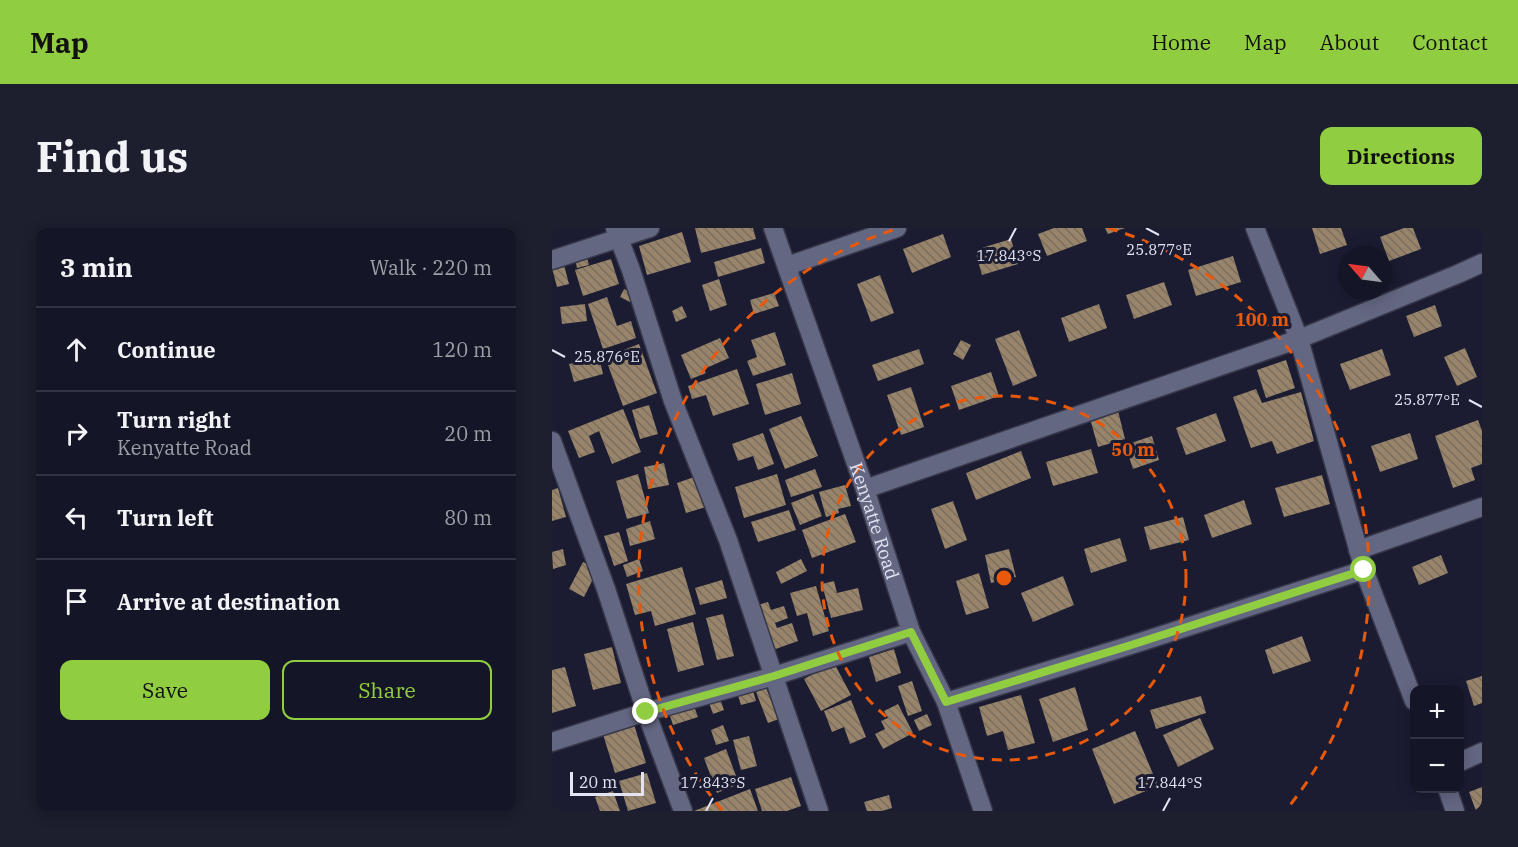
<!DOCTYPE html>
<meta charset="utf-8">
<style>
body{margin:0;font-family:"IBM Plex Serif",serif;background:#1d1e2e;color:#f1f3f6}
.controls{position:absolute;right:18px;bottom:18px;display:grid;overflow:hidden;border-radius:12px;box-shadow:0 3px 15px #0003}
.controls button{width:54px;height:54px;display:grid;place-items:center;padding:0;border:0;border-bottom:2px solid #333443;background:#141526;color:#f1f3f6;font:30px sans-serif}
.compass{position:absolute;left:786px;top:18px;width:54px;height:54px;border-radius:50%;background:#141526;box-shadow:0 3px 15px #0003;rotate:298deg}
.scale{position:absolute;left:18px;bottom:15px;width:74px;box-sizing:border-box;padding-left:6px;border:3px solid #e2e4f4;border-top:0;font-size:16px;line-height:21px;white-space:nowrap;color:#e2e4f4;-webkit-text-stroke:4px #1b1c32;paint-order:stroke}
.stop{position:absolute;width:18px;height:18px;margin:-14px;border:4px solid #90cd40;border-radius:50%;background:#fff}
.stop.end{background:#90cd40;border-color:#fff;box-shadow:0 2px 6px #0008}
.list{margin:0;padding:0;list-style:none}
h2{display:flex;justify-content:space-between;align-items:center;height:78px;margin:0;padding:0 24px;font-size:26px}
h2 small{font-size:20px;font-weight:400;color:#9d9fa7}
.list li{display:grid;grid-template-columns:39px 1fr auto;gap:18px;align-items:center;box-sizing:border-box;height:84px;padding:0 24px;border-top:2px solid #333443}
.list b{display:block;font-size:22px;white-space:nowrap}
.list p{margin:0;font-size:20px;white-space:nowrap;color:#9d9fa7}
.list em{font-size:20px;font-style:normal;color:#9d9fa7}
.actions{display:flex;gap:12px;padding:18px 24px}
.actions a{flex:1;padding:14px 0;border:2px solid #90cd40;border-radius:12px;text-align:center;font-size:21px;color:#90cd40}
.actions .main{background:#90cd40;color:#111}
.icon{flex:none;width:33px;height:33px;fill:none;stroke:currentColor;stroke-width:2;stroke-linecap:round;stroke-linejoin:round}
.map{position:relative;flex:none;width:930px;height:583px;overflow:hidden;border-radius:12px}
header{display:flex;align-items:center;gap:36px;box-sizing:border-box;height:84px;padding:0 30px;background:#90cd40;color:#111}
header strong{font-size:28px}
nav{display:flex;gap:33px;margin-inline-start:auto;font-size:21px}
.intro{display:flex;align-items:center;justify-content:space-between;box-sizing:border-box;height:144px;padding:0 36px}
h1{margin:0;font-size:42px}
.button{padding:15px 27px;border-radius:12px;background:#90cd40;color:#111;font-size:21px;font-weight:700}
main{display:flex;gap:36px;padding:0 36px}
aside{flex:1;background:#141526;border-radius:12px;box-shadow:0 3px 15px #0003}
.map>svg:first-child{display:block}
.building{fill:url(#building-back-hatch)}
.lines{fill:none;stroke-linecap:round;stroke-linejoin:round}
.street-casing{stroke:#363749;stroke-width:21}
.street{stroke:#646782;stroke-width:18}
.route{stroke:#90cd40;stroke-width:8}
.ticks{fill:none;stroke:#e2e4f4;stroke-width:2}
.ring{fill:none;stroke:#e8590c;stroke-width:3;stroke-dasharray:10 8}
.labels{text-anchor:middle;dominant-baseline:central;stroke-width:6;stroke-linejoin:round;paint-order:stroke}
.street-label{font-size:18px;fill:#e2e4f4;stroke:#1b1c32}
.ticks-label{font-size:15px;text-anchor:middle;fill:#e2e4f4;stroke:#1b1c32;stroke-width:6;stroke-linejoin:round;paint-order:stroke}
.centre{fill:#e8590c;stroke:#1b1c32;stroke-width:3}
.ring-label{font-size:18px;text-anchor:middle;font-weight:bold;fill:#e8590c;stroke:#1b1c32;stroke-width:6;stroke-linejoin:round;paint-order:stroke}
</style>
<header>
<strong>Map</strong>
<nav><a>Home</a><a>Map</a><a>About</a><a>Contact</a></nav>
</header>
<div class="intro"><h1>Find us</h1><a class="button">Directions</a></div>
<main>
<aside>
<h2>3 min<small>Walk · 220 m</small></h2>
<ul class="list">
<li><svg class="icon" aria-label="ahead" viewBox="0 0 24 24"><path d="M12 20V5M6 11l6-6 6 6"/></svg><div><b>Continue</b></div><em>120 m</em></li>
<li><svg class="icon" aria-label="right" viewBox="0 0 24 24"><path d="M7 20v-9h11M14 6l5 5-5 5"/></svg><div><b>Turn right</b><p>Kenyatte Road</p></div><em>20 m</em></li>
<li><svg class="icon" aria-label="left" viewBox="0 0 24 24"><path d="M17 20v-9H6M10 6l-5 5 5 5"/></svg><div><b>Turn left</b></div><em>80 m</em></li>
<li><svg class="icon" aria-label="arrive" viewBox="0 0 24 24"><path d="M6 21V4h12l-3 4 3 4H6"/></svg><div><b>Arrive at destination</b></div></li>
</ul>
<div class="actions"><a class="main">Save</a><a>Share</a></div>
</aside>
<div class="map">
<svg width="930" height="583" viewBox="0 0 930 583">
<defs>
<pattern id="building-back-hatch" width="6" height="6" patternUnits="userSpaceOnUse" patternTransform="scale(1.5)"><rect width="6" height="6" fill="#97846b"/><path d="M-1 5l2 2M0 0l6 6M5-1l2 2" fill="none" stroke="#7a6e5f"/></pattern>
</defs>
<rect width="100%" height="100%" fill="#1b1c32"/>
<!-- building -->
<path class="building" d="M143 0H201L204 11 149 25Z
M502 0H530L535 13 495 28 486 6Z
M553 0H573L556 6Z
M760 0H789L795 17 768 26Z
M852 0H861L869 21 837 33 828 9Z
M130 4 139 34 95 47 87 18Z
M391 6 399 29 360 45 351 21Z
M459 11 466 36 430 47 423 22Z
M209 20 213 35 166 49 162 34Z
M33 23 37 37 25 40 22 26Z
M681 28 689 54 644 68 636 42Z
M59 31 67 56 31 68 23 42Z
M12 37 17 56 5 59 0 40Z
M328 47 342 85 319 94 305 56Z
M167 51 175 77 158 83 150 57Z
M612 54 620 77 582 91 574 67Z
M72 61 82 66 78 74 68 69Z
M222 65 227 78 202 86 198 72Z
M55 69 65 98 79 93 84 110 51 121 36 76Z
M33 76 35 93 10 96 8 79Z
M547 76 555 100 517 114 509 90Z
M883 77 890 98 862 109 854 88Z
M130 78 135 89 124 94 120 83Z
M467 102 485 148 461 158 443 111Z
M223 104 234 137 201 148 195 133 205 129 199 112Z
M168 110 177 130 152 141 154 145 139 151 129 127Z
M409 112 419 117 411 132 401 126Z
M87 116 105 165 71 178 53 129Z
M913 120 925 149 905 158 892 129Z
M367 121 372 136 326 153 320 137Z
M830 121 839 147 798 162 788 136Z
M47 128 51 146 22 154 17 136Z
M734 132 743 160 714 170 705 142Z
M185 141 197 176 161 188 154 167 140 171 136 158Z
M439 144 447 168 407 182 399 158Z
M240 145 249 176 213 187 204 156Z
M359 159 372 199 349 207 335 167Z
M704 161 710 175 749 164 762 213 725 226 720 213 699 220 681 169Z
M97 177 106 206 88 211 80 182Z
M565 179 573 211 546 219 537 187Z
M71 181 89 224 60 236 47 203 37 208 43 224 27 230 16 203Z
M664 185 674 213 634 227 624 200Z
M249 188 266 228 233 241 217 201Z
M926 192 930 203V236L919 240 923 252 901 260 883 208Z
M211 205 222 236 206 242 201 228 186 233 180 216Z
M858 205 866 231 828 244 819 218Z
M600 208 607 232 581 241 573 217Z
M539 221 546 245 501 258 494 234Z
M469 223 479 250 424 272 414 245Z
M112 235 117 257 96 261 92 239Z
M263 241 270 259 239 269 233 252Z
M86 246 97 285 75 291 64 253Z
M225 246 234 277 192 290 183 259Z
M770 247 778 276 732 289 723 260Z
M145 248 154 279 134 285 125 255Z
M293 257 299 278 286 281 287 285 274 289 267 264Z
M6 260 14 289 0 293V262Z
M261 266 270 288 248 297 239 275Z
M692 272 700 296 660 310 652 287Z
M401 273 415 312 393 321 379 281Z
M237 282 244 302 206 314 199 294Z
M293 286 304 314 260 330 250 302Z
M631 289 637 312 598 322 592 299Z
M98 293 103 311 78 318 74 301Z
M67 304 76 333 62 338 52 308Z
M568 310 575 333 539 345 532 321Z
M11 321 14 337 1 341 0 324Z
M457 321 464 349 439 355 433 327Z
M889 327 896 345 867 357 860 339Z
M87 331 91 343 75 349 71 337Z
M249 331 255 343 229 356 224 344Z
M31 334 46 341 32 369 17 361Z
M130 339 144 386 103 398 99 383 83 387 74 356Z
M427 345 437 380 414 387 404 353Z
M511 348 522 377 481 394 469 365Z
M170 352 175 370 148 377 143 360Z
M282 353 285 365 306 360 311 382 279 390 270 356Z
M264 358 277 403 261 408 255 385 245 388 238 365Z
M216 374 219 382 232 378 236 390 223 395 225 400 240 395 246 413 218 423 202 378Z
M171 386 182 428 165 432 154 390Z
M141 394 152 437 126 444 115 401Z
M750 408 759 433 721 446 713 422Z
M60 419 69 455 41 462 32 426Z
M342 421 349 445 324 454 317 429Z
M282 435 299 467 269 483 252 451Z
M13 439 24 478 0 485V442Z
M930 448V475L922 478 914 453Z
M360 453 370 483 356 488 346 458Z
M200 459 204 473 189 477 185 464Z
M523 459 536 502 501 514 487 471Z
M214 460 227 491 216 495 204 464Z
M469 467 483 515 456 522 451 503 435 508 427 479Z
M167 468 172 482 161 486 156 472Z
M649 468 654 485 604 501 598 482Z
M299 472 314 509 298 516 292 499 280 504 272 483Z
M140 473 146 489 121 497 116 482Z
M346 476 361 505 331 521 323 506 333 501 329 493 336 490 332 483Z
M375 486 380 497 367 503 362 492Z
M80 490 94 535 63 545 49 500Z
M648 490 662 521 626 539 611 507Z
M171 497 177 513 164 517 159 502Z
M583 503 606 558 562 576 540 521Z
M197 508 205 538 189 542 181 512Z
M174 521 187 556 165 565 152 530Z
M95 545 104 575 76 583 67 553Z
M239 549 249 578 235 583H210L203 561Z
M930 559V583H924L917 564Z
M198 561 206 583H142Z
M61 563 68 583H48L43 569Z
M337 567 340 580 330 583H315L312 574Z"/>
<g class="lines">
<!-- street casing -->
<g class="street-casing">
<g id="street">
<path d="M63 0 79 42 121 173 176 312 267 583"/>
<path id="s1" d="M221 0 313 261 359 404 394 474 431 583"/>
<path d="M703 0 747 111 812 342 862 473"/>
<path d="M0 32 98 0"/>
<path d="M235 38 345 0"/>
<path d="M0 213 54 361 94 484 131 583"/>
<path d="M313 261 747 111 906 46 930 35"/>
<path d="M806 322 930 279"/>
<path d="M394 474 576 418 812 342"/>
<path d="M0 514 94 484 222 448 359 404"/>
<path d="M908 534 930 524"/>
<path d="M895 560 903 583"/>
</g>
</g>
<!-- street -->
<use href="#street" class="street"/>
</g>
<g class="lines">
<!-- route -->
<path class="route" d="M94 484 222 448 359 404 394 474 576 418 812 342"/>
</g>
<!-- ticks -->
<path class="ticks" d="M594 0 607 7M457 13 464 0M0 122 13 129M917 172 930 179M154 583 161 570M611 583 618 570"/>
<!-- distance rings -->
<g class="ring">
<circle cx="452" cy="350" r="182"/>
<path d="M170 582A365 365 0 0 1 348 0M556 0A365 365 0 0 1 734 582"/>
</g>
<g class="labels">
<!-- street labels -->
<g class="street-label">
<text stroke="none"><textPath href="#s1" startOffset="310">Kenyatte Road</textPath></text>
</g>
</g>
<g class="ticks-label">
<text x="607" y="27">25.877°E</text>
<text x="457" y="33">17.843°S</text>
<text x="55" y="134">25.876°E</text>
<text x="875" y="177">25.877°E</text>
<text x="161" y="560">17.843°S</text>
<text x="618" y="560">17.844°S</text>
</g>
<circle cx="452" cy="350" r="9" class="centre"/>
<g class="ring-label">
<text x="710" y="98">100 m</text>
<text x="581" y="228">50 m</text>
</g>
</svg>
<div class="controls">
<button>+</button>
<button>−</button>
</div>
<svg class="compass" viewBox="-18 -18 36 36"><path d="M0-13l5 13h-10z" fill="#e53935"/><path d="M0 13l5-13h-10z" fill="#9d9fa7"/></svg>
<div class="scale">20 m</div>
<div class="stop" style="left:812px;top:342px"></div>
<div class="stop end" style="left:94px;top:484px"></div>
</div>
</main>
